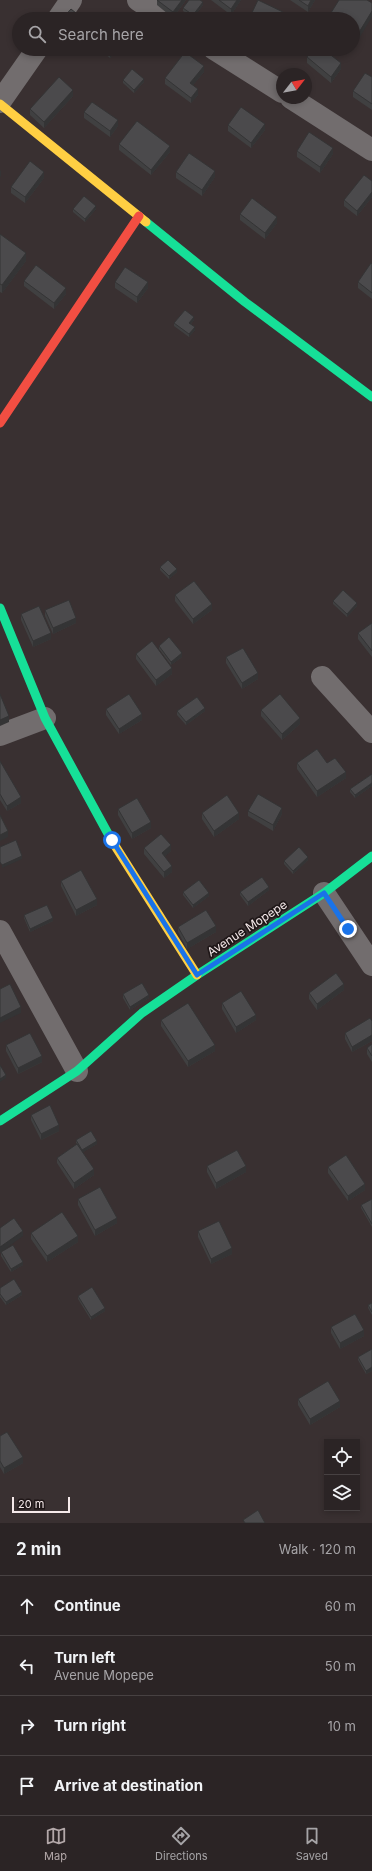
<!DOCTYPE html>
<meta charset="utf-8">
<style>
body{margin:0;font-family:Inter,sans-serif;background:#332c2d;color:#f1f3f6}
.controls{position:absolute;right:12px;bottom:12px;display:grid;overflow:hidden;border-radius:0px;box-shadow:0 2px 6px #0003}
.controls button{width:36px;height:36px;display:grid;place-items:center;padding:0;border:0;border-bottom:1px solid #474142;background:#2b2425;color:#f1f3f6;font:20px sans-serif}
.compass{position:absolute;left:276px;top:68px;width:36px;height:36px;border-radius:50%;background:#2b2425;box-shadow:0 2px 6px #0003;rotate:59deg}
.scale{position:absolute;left:12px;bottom:10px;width:58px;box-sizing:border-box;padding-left:4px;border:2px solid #f5e9ea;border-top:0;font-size:11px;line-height:14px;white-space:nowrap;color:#f5e9ea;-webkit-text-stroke:3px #1f1718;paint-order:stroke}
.stop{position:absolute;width:12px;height:12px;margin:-9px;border:3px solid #1a73e8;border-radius:50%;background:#fff}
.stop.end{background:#1a73e8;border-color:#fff;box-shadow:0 1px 4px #0008}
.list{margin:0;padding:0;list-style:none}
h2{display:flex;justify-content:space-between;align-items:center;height:52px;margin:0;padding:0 16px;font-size:17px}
h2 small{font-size:13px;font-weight:400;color:#a6a4a7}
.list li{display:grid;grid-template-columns:26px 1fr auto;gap:12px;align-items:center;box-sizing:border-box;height:60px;padding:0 16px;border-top:1px solid #474142}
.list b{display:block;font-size:15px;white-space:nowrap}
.list p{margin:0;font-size:13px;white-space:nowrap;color:#a6a4a7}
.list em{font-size:13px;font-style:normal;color:#a6a4a7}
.icon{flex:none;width:22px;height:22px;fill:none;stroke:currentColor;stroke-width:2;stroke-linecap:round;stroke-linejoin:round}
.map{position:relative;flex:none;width:372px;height:1523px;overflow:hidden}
.search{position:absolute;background:#2b2425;box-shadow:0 2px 6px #0003;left:12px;right:12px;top:12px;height:44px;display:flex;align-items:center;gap:10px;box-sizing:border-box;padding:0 14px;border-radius:22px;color:#a6a4a7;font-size:15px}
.sheet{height:292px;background:#2b2425}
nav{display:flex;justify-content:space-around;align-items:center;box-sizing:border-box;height:56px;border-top:1px solid #474142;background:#2b2425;font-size:11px;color:#a6a4a7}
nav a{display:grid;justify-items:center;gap:2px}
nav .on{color:#b3a8a9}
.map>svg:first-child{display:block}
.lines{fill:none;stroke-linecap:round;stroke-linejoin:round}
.street{stroke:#726d6e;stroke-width:22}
.fast{stroke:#16e098;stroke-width:9}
.slow{stroke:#ffcf43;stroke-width:9}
.jam{stroke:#f24e42;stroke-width:9}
.wall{fill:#404041}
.shaded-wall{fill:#343435}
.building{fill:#4b4a4c;stroke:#343435}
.route{stroke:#1a73e8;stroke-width:5}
.labels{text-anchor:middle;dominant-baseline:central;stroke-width:3.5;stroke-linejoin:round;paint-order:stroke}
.street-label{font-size:12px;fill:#f5e9ea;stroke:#1f1718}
</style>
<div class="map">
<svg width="372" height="1523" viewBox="0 0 372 1523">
<rect width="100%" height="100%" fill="#393031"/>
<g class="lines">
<!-- street -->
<path class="street" d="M138 0 167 19
M58 19 71 0
M214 49 282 92
M291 98 372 150
M0 102 37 49
M322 677 372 732
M0 735 45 718
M324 893 372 965
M0 931 77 1071"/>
<!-- fast -->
<path class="fast" d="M146 222 245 302 372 397
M0 608 45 718 112 841
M0 1121 77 1071 142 1013 197 975 324 893 372 856"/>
<!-- slow -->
<path class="slow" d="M0 104 146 222
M112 841 197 975"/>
<!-- jam -->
<path class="jam" d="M0 423 139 216"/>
</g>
<!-- wall -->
<path class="wall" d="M157 0H186L173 18 157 5Z
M211 0H241L231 15Z
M290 0H315L308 12Z
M367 0 358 40 353 37V19H329V16Z
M203 5 193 18 183 11V8Z
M99 49H117L110 58Z
M307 57 341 69 331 83 307 63Z
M204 72 193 85 198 95 191 103 165 84V78Z
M372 77V110L353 97V91Z
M123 80 144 82 134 93 123 83Z
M73 96 44 128 30 115V109Z
M84 112 118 126 110 137 84 118Z
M228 125 265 130 251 148 228 131Z
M119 144 170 152 151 175 119 150Z
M297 151 333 154 320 173 297 157Z
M176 172 215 177 202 196 176 178Z
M44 178 25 203 11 193V187Z
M372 181V197L357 216 344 206V200Z
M73 209H96L85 222 73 212Z
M240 214 277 223 265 239 240 220Z
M0 234 26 261 2 293 0 292Z
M372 264V299L358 288V282Z
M24 281 66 294 54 309 24 286Z
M115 282 148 288 137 303 115 288Z
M194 320 191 324 195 330 189 337 174 326V323Z
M160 567 177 572 169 579 160 570Z
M175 595 212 610 193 624 175 601Z
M333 601 357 606 347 617 333 604Z
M45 610 76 623 53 634 45 616Z
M21 614 51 639 33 647 21 620Z
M372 623V657L358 639V633Z
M159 646 182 657 171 665 159 649Z
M136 654 172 674 156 686 136 659Z
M226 657 258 679 242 689 226 663Z
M106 709 142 720 119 734 106 715Z
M261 710 300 724 282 740 261 716Z
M177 711H205L186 725 177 715Z
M0 761 21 803 7 811 0 800Z
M297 763 346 778 317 797 297 769Z
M372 774V786L355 798 350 792V789Z
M118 809 151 828 132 839 118 815Z
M248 811 282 814 273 831 248 816Z
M202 813 239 819 214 837 202 819Z
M144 848 171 851 165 856 172 872 164 878 144 854Z
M308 860 293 874 284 864V861Z
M61 881 97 905 76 916 61 886Z
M269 890 248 906 240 895V892Z
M183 892 209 896 193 908 183 895Z
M24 915 53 921 30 932 24 918Z
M178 927 216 932 187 949 178 932Z
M344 990 317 1010 309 999V993Z
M123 994 149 998 130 1010 123 998Z
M222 1003 256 1020 236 1033 222 1009Z
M161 1020 215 1051 188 1067 161 1026Z
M372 1021V1041L352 1052 345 1039V1033Z
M372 1044V1062L367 1054V1048Z
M6 1045 42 1062 18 1074 6 1051Z
M31 1115 59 1131 41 1140 31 1120Z
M76 1140 97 1144 83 1152 94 1175 74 1189 57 1163V1158L77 1144 76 1143Z
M207 1166 246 1172 216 1189 207 1172Z
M328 1167 365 1190 348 1201 328 1173Z
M78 1199 117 1223 95 1236 78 1205Z
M372 1199V1227L361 1208V1205Z
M198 1231 232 1254 211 1264 198 1237Z
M31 1233 78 1242 47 1262 31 1239Z
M1 1252 23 1265 11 1272 1 1256Z
M0 1288 22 1295 6 1305 0 1297Z
M78 1296 105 1311 91 1320 78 1299Z
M372 1303V1315L368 1308V1305Z
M331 1327 364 1336 340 1349 331 1333Z
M372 1349V1371L366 1374 358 1360V1357Z
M298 1399 340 1407 310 1425 298 1405Z
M0 1436 23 1463 4 1474 0 1467Z"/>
<!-- shaded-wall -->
<path class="shaded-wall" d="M182 0H186L173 18V12Z
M237 0H241L231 15V9Z
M311 0H315L308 12V6Z
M203 2V5L193 18V15Z
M372 11V17L358 40V34Z
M283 12V19H280Z
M112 49H117L110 58V52Z
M341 63V69L331 83V77Z
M204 66V72L190 89V83Z
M144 79V82L134 93V90Z
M198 89V95L191 103V98Z
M73 90V96L44 128V122Z
M118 120V126L110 137V131Z
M265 124V130L251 148V143Z
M170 146V152L151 175V170Z
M333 148V154L320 173V167Z
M1 170V176L0 177V171Z
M215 171V177L202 196V190Z
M44 172V178L25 203V197Z
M372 192V197L357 216V211Z
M96 206V209L85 222V219Z
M277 217V223L265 239V233Z
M26 253V261L2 293V285Z
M148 282V288L137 303V297Z
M66 288V294L54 309V303Z
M194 317V320L189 326V323Z
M195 327V330L189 337V334Z
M177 569V572L169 579V576Z
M357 603V606L347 617V614Z
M212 604V610L193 624V619Z
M76 618V623L53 634V628Z
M51 633V639L33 647V641Z
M182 653V657L171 665V662Z
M172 668V674L156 686V680Z
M258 673V679L242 689V683Z
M205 708V711L186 725V722Z
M142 714V720L119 734V729Z
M9 716V722L0 726V720Z
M300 718V724L282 740V734Z
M346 772V778L317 797V791Z
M372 783V786L355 798V795Z
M21 797V803L7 811V806Z
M282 808V814L273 831V825Z
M239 813V819L214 837V831Z
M151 822V828L132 839V833Z
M8 831V837L0 841V835Z
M171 845V851L162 859V853Z
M22 856V859L2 868V865Z
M308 857V860L293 874V871Z
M172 866V872L164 878V872Z
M269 887V890L248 906V902Z
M209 893V896L193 908V905Z
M97 899V905L76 916V910Z
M53 918V921L30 932V929Z
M216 926V932L187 949V943Z
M344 984V990L317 1010V1004Z
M149 995V998L130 1010V1007Z
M21 1007V1013L0 1023V1018Z
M256 1015V1020L236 1033V1027Z
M372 1035V1041L352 1052V1047Z
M215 1045V1051L188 1067V1061Z
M42 1056V1062L18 1074V1068Z
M6 1075V1078L0 1082V1079Z
M59 1125V1131L41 1140V1134Z
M97 1141V1144L82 1153V1150Z
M246 1166V1172L216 1189V1183Z
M94 1169V1175L74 1189V1183Z
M365 1184V1190L348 1201V1196Z
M117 1218V1223L95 1236V1230Z
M23 1231V1236L0 1253V1247Z
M78 1236V1242L47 1262V1256Z
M232 1248V1254L211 1264V1259Z
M23 1262V1265L11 1272V1269Z
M22 1292V1295L6 1305V1302Z
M105 1308V1311L91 1320V1317Z
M364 1330V1336L340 1349V1343Z
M372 1367V1371L366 1374V1371Z
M340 1401V1407L310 1425V1419Z
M23 1457V1463L4 1474V1468Z"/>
<!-- building -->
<path class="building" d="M157 0H182L173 12Z
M189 0H200L203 2 193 15 183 8Z
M219 0H237L231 9Z
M258 0 283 12 280 19H249Z
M299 0H311L308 6Z
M339 0H367L372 3V11L358 34 353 31V19H334L329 16Z
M71 9 82 18 81 19H62Z
M117 15 121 19H113Z
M106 49H112L110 52Z
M313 49H323L341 63 331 77 307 57Z
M185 52 204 66 190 83 198 89 191 98 165 78Z
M132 69 144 79 134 90 123 80Z
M365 73 372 77V104L353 91Z
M59 77 73 90 44 122 30 109Z
M92 102 118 120 110 131 84 112Z
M241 107 265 124 251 143 228 125Z
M137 121 170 146 151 170 119 144Z
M309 132 333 148 320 167 297 151Z
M189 153 215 171 202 190 176 172Z
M30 161 44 172 25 197 11 187Z
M364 175 372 181V192L357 211 344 200Z
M84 196 96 206 85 219 73 209Z
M252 198 277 217 265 233 240 214Z
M0 234 26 253 2 285 0 284Z
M371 263 372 264V293L358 282Z
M36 265 66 288 54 303 24 281Z
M125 267 148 282 137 297 115 282Z
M185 310 194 317 189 323 195 327 189 334 174 323Z
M168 560 177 569 169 576 160 567Z
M194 581 212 604 193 619 175 595Z
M343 590 357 603 347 614 333 601Z
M69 600 76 618 53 628 45 610Z
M39 606 51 633 33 641 21 614Z
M372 623V651L358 633Z
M169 637 182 653 171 662 159 646Z
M152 641 172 668 156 680 136 654Z
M243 648 258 673 242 683 226 657Z
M0 694 9 716 0 720Z
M129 694 142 714 119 729 106 709Z
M280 694 300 718 282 734 261 710Z
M197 697 205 708 186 722 177 711Z
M317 749 327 763 335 758 346 772 317 791 297 763Z
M0 761 21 797 7 806 0 794Z
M372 774V783L355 795 350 789Z
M258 794 282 808 273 825 248 811Z
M227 795 239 813 214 831 202 813Z
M137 798 151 822 132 833 118 809Z
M0 815 8 831 0 835Z
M161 834 171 845 162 853 172 866 164 872 144 848Z
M16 840 22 856 2 865 0 862V847Z
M299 847 308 857 293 871 284 861Z
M81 870 97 899 76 910 61 881Z
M262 877 269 887 248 902 240 892Z
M199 880 209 893 193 905 183 892Z
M47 905 53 918 30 929 24 915Z
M206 910 216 926 187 943 178 927Z
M336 973 344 984 317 1004 309 993Z
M142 983 149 995 130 1007 123 994Z
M10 984 21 1007 0 1018V989Z
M241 991 256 1015 236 1027 222 1003Z
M188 1003 215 1045 188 1061 161 1020Z
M370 1018 372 1021V1035L352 1047 345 1033Z
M30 1033 42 1056 18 1068 6 1045Z
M372 1044V1056L367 1048Z
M0 1065 6 1075 0 1079Z
M50 1105 59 1125 41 1134 31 1115Z
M91 1131 97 1141 82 1150 76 1140Z
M77 1144 94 1169 74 1183 57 1158Z
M237 1150 246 1166 216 1183 207 1166Z
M346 1155 365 1184 348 1196 328 1167Z
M100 1187 117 1218 95 1230 78 1199Z
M372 1199V1224L361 1205Z
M62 1212 78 1236 47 1256 31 1233Z
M14 1218 23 1231 0 1247V1228Z
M219 1221 232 1248 211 1259 198 1231Z
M13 1245 23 1262 11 1269 1 1252Z
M14 1279 22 1292 6 1302 0 1294V1288Z
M92 1287 105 1308 91 1317 78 1296Z
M372 1303V1312L368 1305Z
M355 1314 364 1330 340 1343 331 1327Z
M372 1349V1367L366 1371 358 1357Z
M328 1381 340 1401 310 1419 298 1399Z
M7 1432 23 1457 4 1468 0 1461V1436Z
M258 1510 265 1523H245L243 1520Z"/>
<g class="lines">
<!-- route -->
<path class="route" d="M112 840 197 975 324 893 348 929"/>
</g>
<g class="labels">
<!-- street labels -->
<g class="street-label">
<text transform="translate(247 928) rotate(-33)">Avenue Mopepe</text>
</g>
</g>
</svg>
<div class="controls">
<button><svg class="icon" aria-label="locate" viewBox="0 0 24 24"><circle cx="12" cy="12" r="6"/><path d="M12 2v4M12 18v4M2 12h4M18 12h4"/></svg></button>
<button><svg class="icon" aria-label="layers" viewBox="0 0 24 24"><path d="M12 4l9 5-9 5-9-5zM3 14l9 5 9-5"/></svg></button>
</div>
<svg class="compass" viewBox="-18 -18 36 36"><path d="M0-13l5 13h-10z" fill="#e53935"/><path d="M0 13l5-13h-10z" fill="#a6a4a7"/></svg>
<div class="scale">20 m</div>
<div class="stop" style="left:112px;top:840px"></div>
<div class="stop end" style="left:348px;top:929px"></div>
<div class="search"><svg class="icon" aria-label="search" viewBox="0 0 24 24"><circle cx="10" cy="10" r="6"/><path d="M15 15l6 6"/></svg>Search here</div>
</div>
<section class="sheet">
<h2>2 min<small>Walk · 120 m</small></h2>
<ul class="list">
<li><svg class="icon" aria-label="ahead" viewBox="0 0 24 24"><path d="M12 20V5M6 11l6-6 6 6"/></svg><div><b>Continue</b></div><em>60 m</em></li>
<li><svg class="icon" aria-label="left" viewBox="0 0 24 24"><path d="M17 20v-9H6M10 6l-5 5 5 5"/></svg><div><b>Turn left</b><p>Avenue Mopepe</p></div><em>50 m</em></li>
<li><svg class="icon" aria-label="right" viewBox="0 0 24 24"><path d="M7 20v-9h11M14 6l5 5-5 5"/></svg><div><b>Turn right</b></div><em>10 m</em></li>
<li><svg class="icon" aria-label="arrive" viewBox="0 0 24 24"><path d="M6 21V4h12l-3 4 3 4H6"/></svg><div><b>Arrive at destination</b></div></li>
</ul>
</section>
<nav>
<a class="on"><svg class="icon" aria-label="map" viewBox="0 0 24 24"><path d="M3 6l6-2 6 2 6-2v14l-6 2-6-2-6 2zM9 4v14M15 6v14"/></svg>Map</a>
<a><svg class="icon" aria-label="directions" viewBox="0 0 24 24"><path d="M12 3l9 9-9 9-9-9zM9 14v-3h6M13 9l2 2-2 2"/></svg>Directions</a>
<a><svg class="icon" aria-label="saved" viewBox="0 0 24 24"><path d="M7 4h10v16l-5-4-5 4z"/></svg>Saved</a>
</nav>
